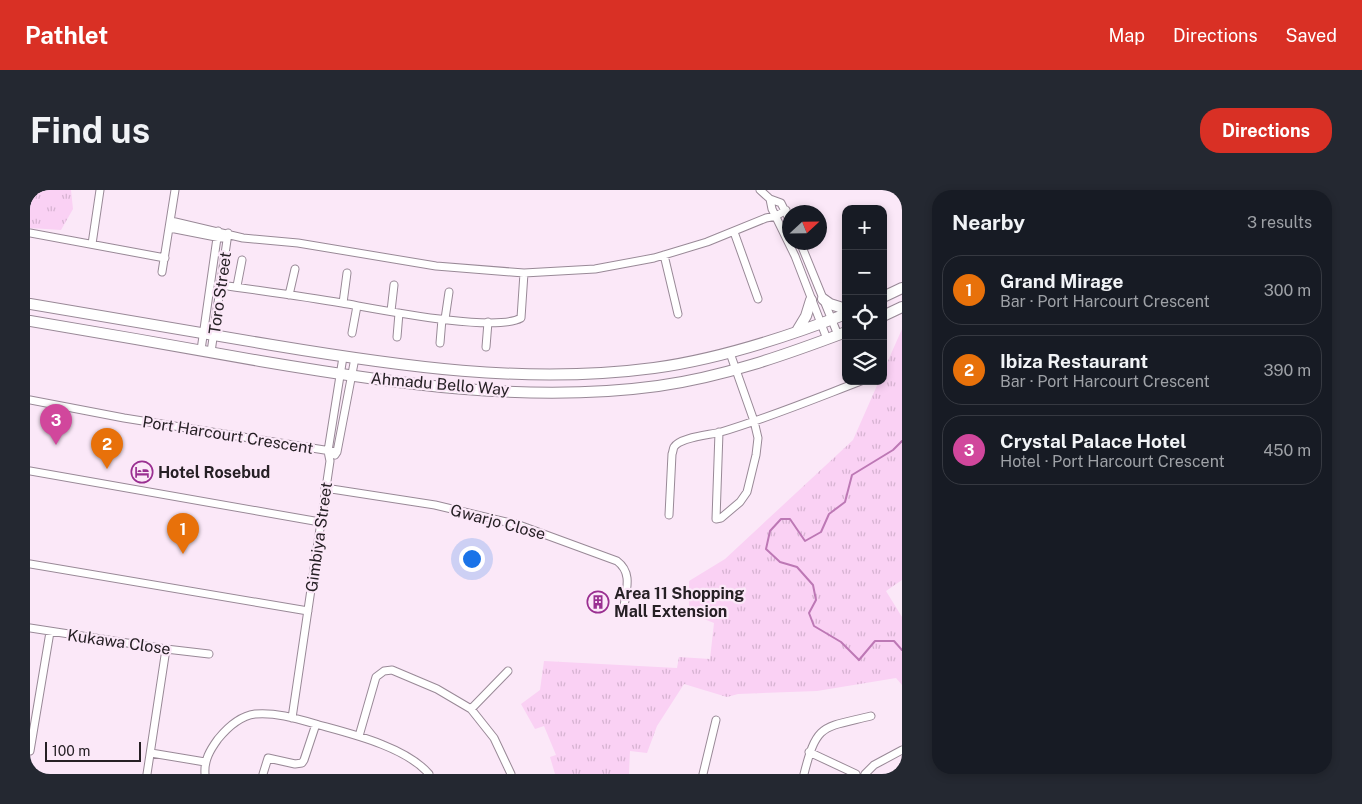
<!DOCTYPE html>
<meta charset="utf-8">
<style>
body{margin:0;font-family:"Public Sans",sans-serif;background:#242831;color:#f1f3f6}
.controls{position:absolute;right:15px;top:15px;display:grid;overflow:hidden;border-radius:10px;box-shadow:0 2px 8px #0003}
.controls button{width:45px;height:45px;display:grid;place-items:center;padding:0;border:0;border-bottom:1px solid #363941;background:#171b24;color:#f1f3f6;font:25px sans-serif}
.compass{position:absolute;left:752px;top:15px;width:45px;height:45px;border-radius:50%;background:#171b24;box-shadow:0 2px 8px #0003;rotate:68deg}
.scale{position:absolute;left:15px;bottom:12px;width:96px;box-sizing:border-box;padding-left:5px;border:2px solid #262025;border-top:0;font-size:14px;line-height:18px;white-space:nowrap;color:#262025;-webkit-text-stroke:4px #fbe8f8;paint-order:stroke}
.you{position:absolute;left:441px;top:368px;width:18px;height:18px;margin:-12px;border:4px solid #fff;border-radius:50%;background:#1a73e8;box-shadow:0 0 0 8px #1a73e833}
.badge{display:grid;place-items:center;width:32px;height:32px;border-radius:50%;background:#d93025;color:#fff;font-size:16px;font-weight:700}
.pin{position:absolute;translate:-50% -41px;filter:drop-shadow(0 1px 2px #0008)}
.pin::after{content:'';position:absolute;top:26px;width:18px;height:15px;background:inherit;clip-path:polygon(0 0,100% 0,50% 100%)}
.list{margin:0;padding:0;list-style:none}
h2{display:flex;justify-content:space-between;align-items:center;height:65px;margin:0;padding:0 20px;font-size:21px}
h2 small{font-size:16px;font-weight:400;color:#9ea1a6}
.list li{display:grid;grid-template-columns:32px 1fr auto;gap:15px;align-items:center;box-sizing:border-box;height:70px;margin:0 10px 10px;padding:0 10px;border:1px solid #363941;border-radius:20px}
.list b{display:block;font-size:19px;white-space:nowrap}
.list p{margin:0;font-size:16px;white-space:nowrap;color:#9ea1a6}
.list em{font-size:16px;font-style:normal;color:#9ea1a6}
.icon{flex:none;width:28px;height:28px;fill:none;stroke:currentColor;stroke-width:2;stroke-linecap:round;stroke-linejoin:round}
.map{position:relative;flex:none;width:872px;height:584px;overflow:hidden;border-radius:20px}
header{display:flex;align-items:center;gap:30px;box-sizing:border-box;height:70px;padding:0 25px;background:#d93025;color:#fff}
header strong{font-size:24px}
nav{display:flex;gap:28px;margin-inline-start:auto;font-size:18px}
.intro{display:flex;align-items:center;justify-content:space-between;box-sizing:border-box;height:120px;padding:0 30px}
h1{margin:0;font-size:35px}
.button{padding:12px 22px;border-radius:20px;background:#d93025;color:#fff;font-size:18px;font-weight:700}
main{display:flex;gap:30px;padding:0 30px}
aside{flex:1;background:#171b24;border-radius:20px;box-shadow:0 2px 8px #0003}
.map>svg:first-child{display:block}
.grass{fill:url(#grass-tufts)}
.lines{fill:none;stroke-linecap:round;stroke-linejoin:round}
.stream{stroke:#bd78b5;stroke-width:2}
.street-casing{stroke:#998997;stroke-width:9}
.primary-casing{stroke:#998997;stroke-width:12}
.street{stroke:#fff;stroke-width:7}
.primary{stroke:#fff;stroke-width:10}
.labels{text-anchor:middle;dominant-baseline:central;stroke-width:4.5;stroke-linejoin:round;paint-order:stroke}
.street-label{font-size:16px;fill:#262025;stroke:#fbe8f8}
.poi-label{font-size:16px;font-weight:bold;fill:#262025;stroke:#fbe8f8;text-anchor:start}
</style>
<header>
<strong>Pathlet</strong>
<nav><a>Map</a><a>Directions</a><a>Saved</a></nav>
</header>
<div class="intro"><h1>Find us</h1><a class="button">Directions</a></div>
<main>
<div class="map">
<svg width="872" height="584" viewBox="0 0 872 584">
<defs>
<pattern id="grass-tufts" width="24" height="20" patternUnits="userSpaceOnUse" patternTransform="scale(1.25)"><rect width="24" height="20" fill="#fad1f4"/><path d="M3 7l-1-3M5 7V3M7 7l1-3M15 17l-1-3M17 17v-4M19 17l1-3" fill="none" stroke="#d6b3d1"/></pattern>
</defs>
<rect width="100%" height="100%" fill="#fbe8f8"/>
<!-- grass -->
<path class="grass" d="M0 0H41L43 19 31 40 0 38Z
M872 139V390L856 401 872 427V495L866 488 787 501 708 504 697 507 654 494 627 536 617 563 600 561 599 584H525L520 567 526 565 514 536 505 539 491 514 510 500 514 471 647 478 649 467 680 469 684 433 659 423V391L695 369 823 250 849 191H853V182Z"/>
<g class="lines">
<!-- stream -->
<path class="stream" d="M872 251 863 260 822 285 815 312 799 324 791 342 775 351 760 329H751L740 341 736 359 750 372 767 377 783 395 786 410 779 423 784 436 811 452 829 470 845 451H864L872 460"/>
<!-- street casing -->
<g class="street-casing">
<path id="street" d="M730 0 740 9 742 19 765 66 797 149
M740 9 751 13 759 29
M141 31 213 48 268 53 406 76 494 83 565 79 624 68 677 52 736 28 746 26 756 20
M140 38 191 48
M704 42 728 109
M0 43 135 68
M770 52 808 145
M62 54 70 0
M634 65 648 124
M132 82 145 0
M191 95C232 101 272 106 312 113 347 119 464 143 491 128L494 83
M207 96 212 70
M259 105 265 79
M313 113 317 83
M361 121 364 95
M415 129 419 102
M322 143 327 116
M367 147 369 123
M410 153 412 129
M456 157 458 132
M171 160 188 41
M181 162 198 43
M0 210 94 228 307 262
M689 242 686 329 691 328 710 312 717 302 726 265 728 248 724 231 700 163
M305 265 307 262 325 168
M0 281 290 332
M295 298 405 315 489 335 587 371C603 383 596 400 594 417
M639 325 642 264C643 262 643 259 644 257 650 247 680 245 691 242 738 228 784 209 831 191
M0 374 278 421
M0 438 136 459 179 464
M441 519 478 481
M262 528 300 271 298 261 313 167
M329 546 346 487 354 481 362 480 407 499 441 519 464 548 481 584
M0 561 20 442
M779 562 826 584
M121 563 175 572
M117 584 136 459
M175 584C174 570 180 560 188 549 197 538 210 526 225 524 246 522 268 529 289 535 322 544 376 557 399 584
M233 584 238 568 265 574 272 573 274 570 286 534
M673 584 686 530
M774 584C787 533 792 538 841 526
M835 584 844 575 872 560"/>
</g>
<!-- primary casing -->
<g class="primary-casing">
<path id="primary" d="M853 107 872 98
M793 109 800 114 816 119
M0 114C81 128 162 142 242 155 368 176 496 195 624 178 690 169 754 148 816 124
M853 126 872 117
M0 131C77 144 153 157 230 171 360 193 496 214 628 196 693 187 755 165 816 142
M767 141 776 126 781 110"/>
</g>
<!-- street -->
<use href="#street" class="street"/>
<!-- primary -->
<use href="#primary" class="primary"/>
</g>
<!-- icons -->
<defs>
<g id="hotel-ring" transform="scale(1.125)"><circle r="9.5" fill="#fbe8f8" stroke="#9a2f91" stroke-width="1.5"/><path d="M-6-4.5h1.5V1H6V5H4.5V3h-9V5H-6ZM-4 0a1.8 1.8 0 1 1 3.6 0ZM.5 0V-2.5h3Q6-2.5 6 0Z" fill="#9a2f91"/></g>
<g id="building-ring" transform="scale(1.125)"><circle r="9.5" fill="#fbe8f8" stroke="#9a2f91" stroke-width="1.5"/><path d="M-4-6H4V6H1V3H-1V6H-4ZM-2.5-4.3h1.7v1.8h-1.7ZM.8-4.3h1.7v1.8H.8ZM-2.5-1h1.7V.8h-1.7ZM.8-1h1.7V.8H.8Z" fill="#9a2f91"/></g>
</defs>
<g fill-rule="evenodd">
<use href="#hotel-ring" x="112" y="282"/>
<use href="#building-ring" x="568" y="412"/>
</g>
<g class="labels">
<!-- street labels -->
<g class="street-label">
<text transform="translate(190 103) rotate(-82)">Toro Street</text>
<text transform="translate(410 194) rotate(5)">Ahmadu Bello Way</text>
<text transform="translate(198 245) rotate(9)">Port Harcourt Crescent</text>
<text transform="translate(468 332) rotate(15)">Gwarjo Close</text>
<text transform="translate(289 347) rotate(-82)">Gimbiya Street</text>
<text transform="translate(89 452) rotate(8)">Kukawa Close</text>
</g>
<!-- poi labels -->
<g class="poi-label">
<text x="128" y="282">Hotel Rosebud</text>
<text x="584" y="403">Area 11 Shopping<tspan x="584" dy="18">Mall Extension</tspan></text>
</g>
</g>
</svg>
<div class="controls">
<button>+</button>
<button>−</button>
<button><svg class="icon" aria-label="locate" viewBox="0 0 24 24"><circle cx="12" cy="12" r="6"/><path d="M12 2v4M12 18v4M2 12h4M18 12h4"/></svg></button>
<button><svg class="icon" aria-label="layers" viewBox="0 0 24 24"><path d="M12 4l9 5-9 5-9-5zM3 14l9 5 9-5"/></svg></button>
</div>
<svg class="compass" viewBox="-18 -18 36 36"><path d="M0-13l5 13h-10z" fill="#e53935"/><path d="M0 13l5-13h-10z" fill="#9ea1a6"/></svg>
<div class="scale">100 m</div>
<div class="you"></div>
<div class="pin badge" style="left:153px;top:364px;background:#e8710a">1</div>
<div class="pin badge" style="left:77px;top:279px;background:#e8710a">2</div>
<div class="pin badge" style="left:26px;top:255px;background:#d1479c">3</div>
</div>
<aside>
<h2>Nearby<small>3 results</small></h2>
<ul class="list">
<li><span class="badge" style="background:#e8710a">1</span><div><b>Grand Mirage</b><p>Bar · Port Harcourt Crescent</p></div><em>300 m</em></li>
<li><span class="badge" style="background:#e8710a">2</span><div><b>Ibiza Restaurant</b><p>Bar · Port Harcourt Crescent</p></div><em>390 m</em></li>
<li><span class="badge" style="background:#d1479c">3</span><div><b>Crystal Palace Hotel</b><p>Hotel · Port Harcourt Crescent</p></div><em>450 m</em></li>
</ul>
</aside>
</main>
